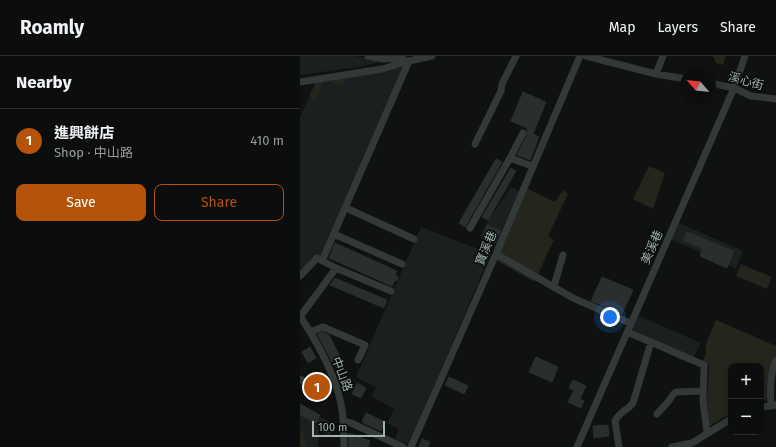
<!DOCTYPE html>
<meta charset="utf-8">
<style>
body{margin:0;font-family:"Fira Sans","Noto Sans TC",sans-serif;background:#151717;color:#f1f3f6}
.controls{position:absolute;right:12px;bottom:12px;display:grid;overflow:hidden;border-radius:8px;box-shadow:0 2px 10px #0003}
.controls button{width:36px;height:36px;display:grid;place-items:center;padding:0;border:0;border-bottom:1px solid #2c2e2e;background:#0c0e0e;color:#f1f3f6;font:20px sans-serif}
.compass{position:absolute;left:380px;top:12px;width:36px;height:36px;border-radius:50%;background:#0c0e0e;box-shadow:0 2px 10px #0003;rotate:298deg}
.scale{position:absolute;left:12px;bottom:10px;width:73px;box-sizing:border-box;padding-left:4px;border:2px solid #a1b3af;border-top:0;font-size:11px;line-height:14px;white-space:nowrap;color:#a1b3af;-webkit-text-stroke:3px #0b0d0d;paint-order:stroke}
.you{position:absolute;left:310px;top:261px;width:14px;height:14px;margin:-10px;border:3px solid #fff;border-radius:50%;background:#1a73e8;box-shadow:0 0 0 6px #1a73e833}
.badge{display:grid;place-items:center;width:26px;height:26px;border-radius:50%;background:#b45309;color:#fff;font-size:13px;font-weight:700}
.pin{position:absolute;translate:-50% -50%;border:2px solid #fff;box-shadow:0 1px 4px #0006}
.list{margin:0;padding:0;list-style:none}
h2{display:flex;justify-content:space-between;align-items:center;height:52px;margin:0;padding:0 16px;font-size:17px}
h2 small{font-size:13px;font-weight:400;color:#9a9c9e}
.list li{display:grid;grid-template-columns:26px 1fr auto;gap:12px;align-items:center;box-sizing:border-box;height:64px;padding:0 16px;border-top:1px solid #2c2e2e}
.list b{display:block;font-size:15px;white-space:nowrap}
.list p{margin:0;font-size:13px;white-space:nowrap;color:#9a9c9e}
.list em{font-size:13px;font-style:normal;color:#9a9c9e}
.actions{display:flex;gap:8px;padding:12px 16px}
.actions a{flex:1;padding:9px 0;border:1px solid #b45309;border-radius:8px;text-align:center;font-size:14px;color:#b45309}
.actions .main{background:#b45309;color:#fff}
.map{position:relative;flex:none;width:476px;height:391px;overflow:hidden}
header{display:flex;align-items:center;gap:24px;box-sizing:border-box;height:56px;padding:0 20px;background:#0c0e0e;border-bottom:1px solid #2c2e2e}
header strong{font-size:19px}
nav{display:flex;gap:22px;margin-inline-start:auto;font-size:14px}
main{display:flex}
aside{flex:1;background:#0c0e0e}
.map>svg:first-child{display:block}
.built{fill:#1c1f1f}
.green{fill:#24251d}
.building{fill:#2b2e2e;stroke:#2a2e2e}
.lines{fill:none;stroke-linecap:round;stroke-linejoin:round}
.minor{stroke:#333938;stroke-width:7}
.labels{text-anchor:middle;dominant-baseline:central;stroke-width:3;stroke-linejoin:round;paint-order:stroke}
.street-label{font-size:12px;fill:#a1b3af;stroke:#0b0d0d}
</style>
<header>
<strong>Roamly</strong>
<nav><a>Map</a><a>Layers</a><a>Share</a></nav>
</header>
<main>
<aside>
<h2>Nearby<small></small></h2>
<ul class="list">
<li><span class="badge">1</span><div><b>進興餅店</b><p>Shop · 中山路</p></div><em>410 m</em></li>
</ul>
<div class="actions"><a class="main">Save</a><a>Share</a></div>
</aside>
<div class="map">
<svg width="476" height="391" viewBox="0 0 476 391">
<rect width="100%" height="100%" fill="#101212"/>
<!-- built -->
<path class="built" d="M0 0H54L84 5 58 11 0 19Z
M98 8 102 12 21 202 0 220V61L9 41 16 44 25 24 46 20 55 14Z
M211 131 219 135 196 186 180 180 187 166Z
M377 166 443 195 436 212 370 183Z
M121 171 170 190 191 197 109 388 95 383 99 373 87 367 94 353 71 340 76 331 56 321Z
M335 258 401 287 390 308 326 278Z
M0 351 32 367 31 381 19 375 18 391H0Z"/>
<!-- green -->
<path class="green" d="M413 0H426L423 9 416 7Z
M55 14 51 22 46 21 42 30 25 24 16 44 9 41 17 23Z
M349 110 365 117 353 153 333 143Z
M224 131 255 146 263 134 268 138 248 180 254 184 234 226 194 203Z
M441 208 472 221 467 233 436 220Z
M416 264 476 290V300L475 302 468 342 465 345 461 346V310H431V357L410 370 409 368 407 346 409 309 403 305 406 297V288Z
M0 374 5 380 6 391H0Z"/>
<!-- building -->
<path class="building" d="M223 36 246 46 233 78 239 81 230 104 217 99 227 79V72L211 65Z
M196 103 202 106 165 171 159 167Z
M211 112 216 115 188 164 182 161Z
M187 169 201 175 195 187 182 182Z
M387 176 434 195 427 212 400 200 403 193 383 184Z
M35 187 97 215 95 219 98 221 97 225 95 224 92 230 29 202Z
M302 221 333 234 322 258 291 245Z
M35 222 87 244 84 252 30 229Z
M23 276 29 279 40 301 32 306 17 278Z
M10 291 16 302 8 307 2 296Z
M236 301 258 311 252 326 229 316Z
M149 321 168 330 164 338 145 329Z
M273 324 286 330 280 343 284 345 281 352 268 346 274 334 269 332Z
M57 327 66 332 61 342 52 338Z
M0 348 20 359 16 367 0 359Z
M66 357 85 366 81 375 62 366Z
M308 369 309 380 294 382 293 370Z
M49 377 70 385 68 391H49Z
M122 383 130 386 128 391H119Z"/>
<g class="lines">
<!-- minor -->
<path class="minor" d="M68 0 83 3 103 2V4
M286 0 356 18 386 23
M356 18 363 0
M0 26 82 13 109 5 132 0
M410 27 434 32 451 40 476 43
M175 88 201 35 202 28 216 0
M210 102 232 110
M46 152 114 183
M170 172 210 102 223 77
M34 178 102 208
M196 198 273 242 330 267
M22 205 109 5
M0 220 17 202 36 212 91 235
M254 230 263 199
M0 260C17 286 35 317 41 348 44 363 44 377 44 391
M0 261 36 212
M10 276 23 271 65 289 58 304
M327 276 351 286
M0 323 2 324
M471 350C470 335 470 317 476 304
M461 351 476 349
M357 358C360 354 364 351 367 347 371 343 371 339 376 336L403 335
M44 365 51 367 103 391
M111 391 196 198 280 0
M277 391 434 32 445 0
M319 391 315 365C319 356 328 354 333 347L351 286 404 309 403 345 407 377
M372 391 392 387 431 363"/>
</g>
<g class="labels">
<!-- street labels -->
<g class="street-label">
<text transform="translate(446 25) rotate(16)">溪心街</text>
<text transform="translate(352 191) rotate(-66)">美溪巷</text>
<text transform="translate(186 192) rotate(-67)">寶溪巷</text>
<text transform="translate(42 318) rotate(69)">中山路</text>
</g>
</g>
</svg>
<div class="controls">
<button>+</button>
<button>−</button>
</div>
<svg class="compass" viewBox="-18 -18 36 36"><path d="M0-13l5 13h-10z" fill="#e53935"/><path d="M0 13l5-13h-10z" fill="#9a9c9e"/></svg>
<div class="scale">100 m</div>
<div class="you"></div>
<div class="pin badge" style="left:17px;top:331px">1</div>
</div>
</main>
